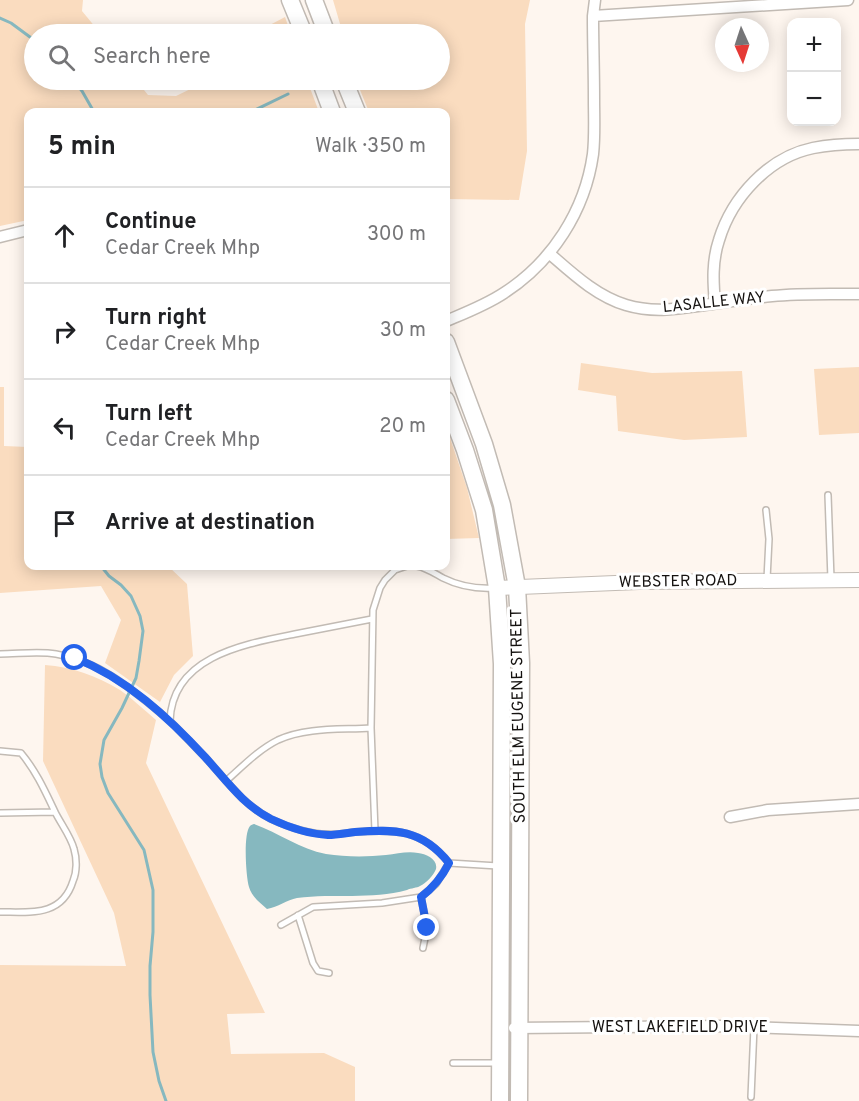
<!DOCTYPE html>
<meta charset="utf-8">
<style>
body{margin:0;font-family:Overpass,sans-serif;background:#f2f2f2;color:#202124}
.controls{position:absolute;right:18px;top:18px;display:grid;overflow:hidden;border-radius:12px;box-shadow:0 3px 15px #0003}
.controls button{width:54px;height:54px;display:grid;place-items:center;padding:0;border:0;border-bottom:2px solid #e0e0e0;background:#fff;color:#202124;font:30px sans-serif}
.compass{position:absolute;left:715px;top:18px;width:54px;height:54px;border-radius:50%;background:#fff;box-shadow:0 3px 15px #0003;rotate:177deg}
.stop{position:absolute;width:18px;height:18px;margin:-14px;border:4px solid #2563eb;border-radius:50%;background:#fff}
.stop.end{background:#2563eb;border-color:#fff;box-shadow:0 2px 6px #0008}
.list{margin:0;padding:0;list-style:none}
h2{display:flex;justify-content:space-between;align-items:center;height:78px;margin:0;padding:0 24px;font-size:26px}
h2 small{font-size:20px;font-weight:400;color:#757577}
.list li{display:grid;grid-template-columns:39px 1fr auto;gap:18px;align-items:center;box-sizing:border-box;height:96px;padding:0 24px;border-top:2px solid #e0e0e0}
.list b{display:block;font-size:22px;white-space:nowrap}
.list p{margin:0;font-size:20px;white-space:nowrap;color:#757577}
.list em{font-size:20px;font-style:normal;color:#757577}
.icon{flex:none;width:33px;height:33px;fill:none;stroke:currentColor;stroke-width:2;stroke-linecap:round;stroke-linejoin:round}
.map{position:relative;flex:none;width:859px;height:1101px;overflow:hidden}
.search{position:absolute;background:#fff;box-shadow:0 3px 15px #0003;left:24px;top:24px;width:426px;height:66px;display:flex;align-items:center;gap:15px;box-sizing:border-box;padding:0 21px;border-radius:33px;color:#757577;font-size:22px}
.panel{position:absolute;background:#fff;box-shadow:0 3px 15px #0003;left:24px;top:108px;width:426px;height:462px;border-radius:12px}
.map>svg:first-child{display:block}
.green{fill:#fadcbf}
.water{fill:#86b8bf}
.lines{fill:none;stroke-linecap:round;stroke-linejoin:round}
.stream{stroke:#86b8bf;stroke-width:3}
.service-casing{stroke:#c2bbb4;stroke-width:8}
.minor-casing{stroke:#c2bbb4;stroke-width:13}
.tertiary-casing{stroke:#c2bbb4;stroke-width:16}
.primary-casing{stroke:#c2bbb4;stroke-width:19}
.service{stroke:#fff;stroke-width:5}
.minor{stroke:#fff;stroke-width:10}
.tertiary{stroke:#fff;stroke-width:14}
.primary{stroke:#fff;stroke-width:16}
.route{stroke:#2563eb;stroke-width:8}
.labels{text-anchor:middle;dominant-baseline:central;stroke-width:6;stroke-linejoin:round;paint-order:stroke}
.street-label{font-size:16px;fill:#151210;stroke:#fff}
</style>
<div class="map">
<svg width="859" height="1101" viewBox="0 0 859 1101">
<rect width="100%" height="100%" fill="#fef6ef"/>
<!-- green -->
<path class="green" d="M0 0H83L82 11 101 34H34V80H136L148 95 176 96 209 80H307L319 112H28V220L0 226Z
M333 0H530L525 24 527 151 519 200 446 199V112H369L356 80H440V34H343Z
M285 17 291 34H263L266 27Z
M581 363 652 373 742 371 747 437 684 440 618 431 616 396 578 390Z
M859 367V433L819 435 814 369Z
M0 387H4V446L28 447V566H168L187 584 193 656 174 675 160 702 105 663 121 620 101 586 0 593Z
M446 426 467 488 479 538 446 539Z
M45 665C72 667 97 676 120 690 133 699 144 710 156 720L146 763 265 1013 227 1014 231 1054 324 1053 355 1067V1101H0V965L126 966 114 913 43 761Z"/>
<!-- water -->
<path class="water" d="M254 824C279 833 300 849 326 854 345 857 367 857 386 855 397 854 407 851 418 853 426 854 438 859 436 869 434 875 426 883 420 886 417 888 411 888 407 890 371 900 334 893 297 898 287 900 278 907 267 909 260 903 252 897 249 887 246 877 243 834 250 826 251 825 253 824 254 824Z"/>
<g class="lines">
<!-- stream -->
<path class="stream" d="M0 18 11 23 34 40
M73 80 82 91 94 112
M251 112 288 94
M101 566 109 576 121 585 131 596 140 616 143 631 139 661 136 678 122 708 104 740 100 764 102 777 108 793 144 850 153 890V932L150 966V995L153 1052 159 1081 166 1101"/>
<!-- service casing -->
<g class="service-casing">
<path id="service" d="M828 495 831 579
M766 510 769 539 767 579
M417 566C427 568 434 573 443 578 459 586 476 589 494 588
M372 619C347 624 321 629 295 634 245 644 172 656 170 721 182 733 193 745 205 757 226 780 243 805 271 819 288 827 309 834 328 834 337 835 346 833 355 832 395 829 422 829 449 863L498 866
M0 654C18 654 38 651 56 654 101 661 136 693 170 721
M0 751 21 753C36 771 45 791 55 812 61 824 71 837 74 849 77 859 77 872 73 881 62 917 30 912 0 912
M226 781C242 767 258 750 278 740 306 727 341 730 371 728
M0 813 55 812
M375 831 371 728 373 610 380 588 385 580 395 570 407 566
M421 897 427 928 423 948
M298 915 313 963 318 971 329 973
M281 925 313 907 382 903 421 897 436 884 449 863
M453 1063H499
M751 1097 754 1027"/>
</g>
<!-- minor casing -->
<g class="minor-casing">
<path id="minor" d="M593 16 848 0
M0 237 28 230
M550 254C572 273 596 296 626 305 656 314 682 308 712 304 732 301 752 298 772 296 801 293 830 294 859 294
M715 303C713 282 712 261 719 240 732 197 769 157 813 148 828 145 844 144 859 144
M446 321C465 313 486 305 504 293 552 262 585 211 593 154 595 136 594 117 594 99 594 71 593 43 593 16L595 0
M730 817 768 810 859 804
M514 1028 724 1026 859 1031"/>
</g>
<!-- tertiary casing -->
<g class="tertiary-casing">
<path id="tertiary" d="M497 588 639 582 859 580"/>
</g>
<!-- primary casing -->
<g class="primary-casing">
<path id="primary" d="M290 0 304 34
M314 0 327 34
M320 80 332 112
M344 80 357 112
M446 342 484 444 502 505 517 587 521 663 519 1101
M446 400 465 450 484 510 497 588 502 664 500 1101"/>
</g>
<!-- service -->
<use href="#service" class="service"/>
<!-- minor -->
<use href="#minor" class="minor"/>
<!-- tertiary -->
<use href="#tertiary" class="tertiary"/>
<!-- primary -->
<use href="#primary" class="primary"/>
</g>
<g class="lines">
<!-- route -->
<path class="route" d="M75 658C126 678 169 718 205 757 226 780 243 805 271 819 288 827 309 834 328 835 337 835 346 833 355 832 395 829 422 829 449 863 442 877 433 888 421 897L427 928"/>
</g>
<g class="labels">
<!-- street labels -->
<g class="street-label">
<text transform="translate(714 303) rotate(-6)">LASALLE WAY</text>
<text transform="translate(678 582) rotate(-1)">WEBSTER ROAD</text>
<text transform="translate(519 716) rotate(-91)">SOUTH ELM EUGENE STREET</text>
<text x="680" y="1028">WEST LAKEFIELD DRIVE</text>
</g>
</g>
</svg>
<div class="controls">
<button>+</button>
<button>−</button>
</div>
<svg class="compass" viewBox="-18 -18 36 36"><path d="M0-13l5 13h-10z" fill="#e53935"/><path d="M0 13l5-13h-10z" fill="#757577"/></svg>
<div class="stop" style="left:75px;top:658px"></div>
<div class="stop end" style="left:427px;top:928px"></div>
<div class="search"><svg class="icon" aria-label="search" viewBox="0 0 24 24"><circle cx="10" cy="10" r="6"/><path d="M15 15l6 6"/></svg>Search here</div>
<section class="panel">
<h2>5 min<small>Walk · 350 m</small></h2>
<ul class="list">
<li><svg class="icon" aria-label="ahead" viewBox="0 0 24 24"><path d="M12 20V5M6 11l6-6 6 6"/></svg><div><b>Continue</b><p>Cedar Creek Mhp</p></div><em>300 m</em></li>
<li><svg class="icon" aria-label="right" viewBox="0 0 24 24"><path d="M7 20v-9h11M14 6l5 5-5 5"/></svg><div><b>Turn right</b><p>Cedar Creek Mhp</p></div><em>30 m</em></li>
<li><svg class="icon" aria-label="left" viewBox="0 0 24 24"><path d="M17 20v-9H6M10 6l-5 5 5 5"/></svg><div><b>Turn left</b><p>Cedar Creek Mhp</p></div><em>20 m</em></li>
<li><svg class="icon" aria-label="arrive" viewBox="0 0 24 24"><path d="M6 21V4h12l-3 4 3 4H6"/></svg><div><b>Arrive at destination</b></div></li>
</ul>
</section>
</div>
